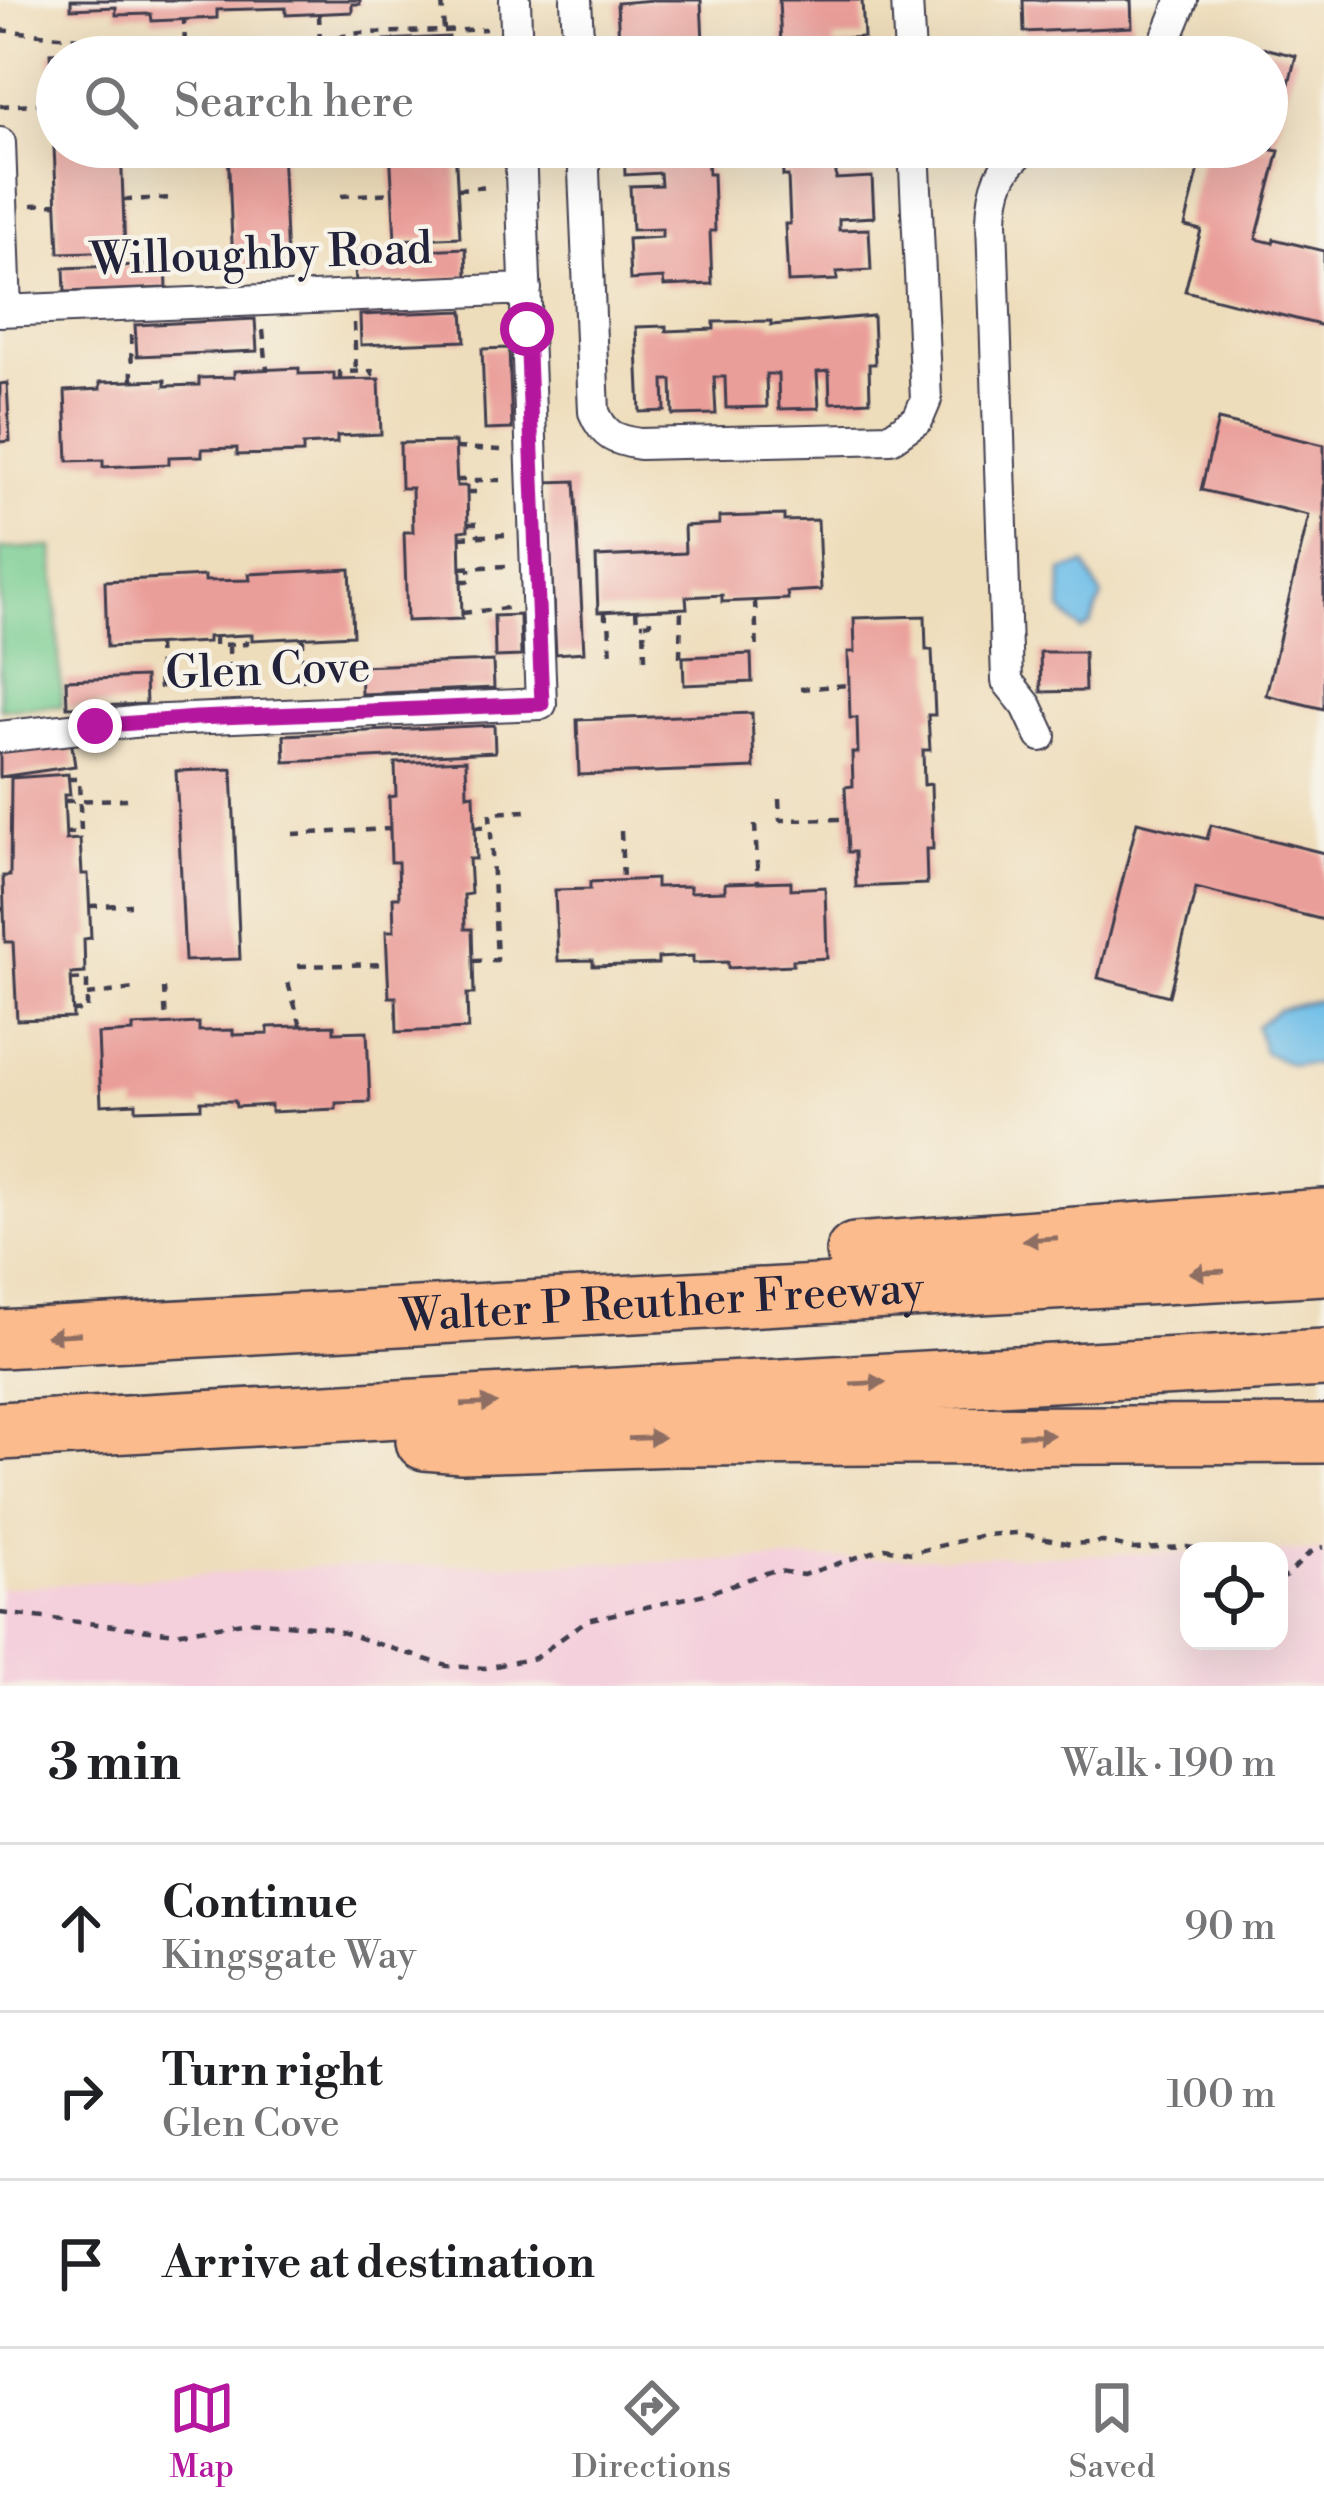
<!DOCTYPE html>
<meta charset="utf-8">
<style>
body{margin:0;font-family:"Libre Bodoni",serif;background:#f6f6f6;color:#202124}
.controls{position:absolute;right:36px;bottom:36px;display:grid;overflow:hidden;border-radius:24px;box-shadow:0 12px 48px #0002}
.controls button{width:108px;height:108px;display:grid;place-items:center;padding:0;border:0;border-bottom:3px solid #e0e0e0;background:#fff;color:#202124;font:60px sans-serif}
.stop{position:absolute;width:36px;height:36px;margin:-27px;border:9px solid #b5179e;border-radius:50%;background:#fff}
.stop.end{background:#b5179e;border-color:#fff;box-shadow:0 3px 12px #0008}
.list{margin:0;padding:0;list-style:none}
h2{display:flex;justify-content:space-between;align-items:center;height:156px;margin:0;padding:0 48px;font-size:51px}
h2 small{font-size:39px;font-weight:400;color:#757577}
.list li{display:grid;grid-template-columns:78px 1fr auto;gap:36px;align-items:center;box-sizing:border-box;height:168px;padding:0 48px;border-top:3px solid #e0e0e0}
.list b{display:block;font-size:45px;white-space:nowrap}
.list p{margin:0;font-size:39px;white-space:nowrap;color:#757577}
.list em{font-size:39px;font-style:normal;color:#757577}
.icon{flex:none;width:66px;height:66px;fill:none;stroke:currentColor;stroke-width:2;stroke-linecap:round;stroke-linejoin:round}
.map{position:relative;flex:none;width:1324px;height:1686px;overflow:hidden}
.search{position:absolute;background:#fff;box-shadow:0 12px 48px #0002;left:36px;right:36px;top:36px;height:132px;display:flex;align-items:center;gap:30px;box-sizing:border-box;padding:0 42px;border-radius:66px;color:#757577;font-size:45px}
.sheet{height:660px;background:#fff}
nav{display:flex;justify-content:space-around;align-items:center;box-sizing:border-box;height:168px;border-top:3px solid #e0e0e0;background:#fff;font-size:33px;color:#757577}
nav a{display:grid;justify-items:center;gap:6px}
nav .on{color:#b5179e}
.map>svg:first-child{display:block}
.built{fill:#f4cfdc}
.green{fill:#76cc90;stroke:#4c7766;stroke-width:3}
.water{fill:#6dbde8;stroke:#487092;stroke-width:3}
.building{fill:#ea9e9a}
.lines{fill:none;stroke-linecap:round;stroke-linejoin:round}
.street-casing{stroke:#413e4e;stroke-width:34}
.highway-casing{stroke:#413e4e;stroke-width:62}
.path{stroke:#413e4e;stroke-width:4.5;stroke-dasharray:9 9;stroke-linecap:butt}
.street{stroke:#fff;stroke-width:30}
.highway{stroke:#fbbb8c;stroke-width:57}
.oneway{fill:#8e6e64}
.route{stroke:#b5179e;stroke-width:15}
.labels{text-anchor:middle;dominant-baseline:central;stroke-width:9;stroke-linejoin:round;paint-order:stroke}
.street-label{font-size:45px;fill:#22223b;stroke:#f7f3e8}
</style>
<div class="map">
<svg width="1324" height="1686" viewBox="0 0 1324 1686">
<rect width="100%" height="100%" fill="#f7f3e8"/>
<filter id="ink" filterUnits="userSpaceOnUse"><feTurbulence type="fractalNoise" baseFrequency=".00833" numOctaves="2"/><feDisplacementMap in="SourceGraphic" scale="24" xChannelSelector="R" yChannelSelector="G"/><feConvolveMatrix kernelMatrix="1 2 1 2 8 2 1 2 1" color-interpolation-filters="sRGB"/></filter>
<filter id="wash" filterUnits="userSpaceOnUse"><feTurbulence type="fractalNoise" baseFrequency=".004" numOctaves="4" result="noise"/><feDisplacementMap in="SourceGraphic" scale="48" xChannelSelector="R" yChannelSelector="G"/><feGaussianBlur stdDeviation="2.7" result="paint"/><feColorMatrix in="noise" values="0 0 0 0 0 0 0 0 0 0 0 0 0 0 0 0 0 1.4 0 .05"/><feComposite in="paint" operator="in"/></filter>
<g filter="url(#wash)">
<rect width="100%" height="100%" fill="#edb"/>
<!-- built -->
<path class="built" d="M1279 1551H1324V1686H0V1588L314 1567 1189 1553V1641H1279Z"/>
<!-- green -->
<path class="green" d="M53 547 62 706 0 709V549Z"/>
<!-- water -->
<path class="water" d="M1085 564 1102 597 1090 625 1081 630 1061 610 1062 571Z
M1324 999V1065L1291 1064 1264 1052 1256 1026 1278 1010Z"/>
<g id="blocks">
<!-- building -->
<path class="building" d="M71 0H360V4H352V12L286 15V8L217 10V18L152 21 151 14 116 15V7L71 9Z
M653 0H701L703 43H708L709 57H643V53H655L654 42 619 43 617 3Z
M779 0H862L864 37 834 39V47L868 45 869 57H787L786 45H781Z
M1023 0H1131L1132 27 1024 32Z
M449 37 450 57H386L385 40Z
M1226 39 1296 56 1272 150 1279 151 1256 239 1273 243 1274 239 1324 251V326L1185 291 1201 230 1185 226 1204 147H1267V57H1221Z
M116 50 117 57H57V125H53L50 53Z
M54 147H121L125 251 59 253Z
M228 147H282L287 263 233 266Z
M390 147H455L460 237 395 240Z
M624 147H707L708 174H713L715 231H710L712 284 664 286 663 278 630 280 628 239 662 237V229L632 230 630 186 661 185 660 173 625 175Z
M782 147H864L865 165 836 166V179L872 177 874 217 839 219V230L869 229 871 270 837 272V280L788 282 785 224H790L788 176H783Z
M466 248 467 277 356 282 354 253Z
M166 264 167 288 65 292 64 268Z
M463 311 465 341 361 345 360 315Z
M873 316 875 364H869L870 401 830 403 829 371 817 372 819 408 779 409 778 374H766L767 407 726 408 725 377H714L716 414 673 415 672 380H664L665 411 640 412 636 327 666 326V331L714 329V322L771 321V325Z
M255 319 257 351 137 356 135 325Z
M509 348 512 429 485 430 482 349Z
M299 368V374L334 373V380L379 379 381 434 337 436V443L303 445V453L237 455V448L202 449V456L169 457V464L103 467V460L68 461 65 391 100 389V382L165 380V386L199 385V378L234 377V371Z
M7 383 10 441 0 442V384Z
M1218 420 1324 445V709L1266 695 1309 515 1201 490Z
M455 442 457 486H467V492L468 530 460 531 462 619 407 621 404 532H413L412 488H401L400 443Z
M575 481 584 652 556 654 547 482Z
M784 515V521L818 520 821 590 787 592 788 599 722 602V595L686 597 687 608 598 612 596 557 685 553 684 526 719 524V517Z
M350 569 353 635 252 640V635H246L208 637V642L107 647 105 581 205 576V581L250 580 249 574Z
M520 615 521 656 495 657 494 616Z
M925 616 926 650H932L935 715H928L930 750H923L924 785 931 784 933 849H926L927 884 856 887 855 852H848L845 787 853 786 852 753H858L857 718H850L848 652H855L854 618Z
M1040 652H1084L1085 691 1041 692Z
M751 654 752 682 684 685 683 657Z
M493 661 494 688 361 694 360 666Z
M145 677 146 704 67 707 66 680Z
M752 713 754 768 579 775 577 720Z
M494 725 495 752 285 762 284 735Z
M71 739 75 766 0 777V750Z
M466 760 467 795 474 794 476 859H469L471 894 464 895 465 929H472L474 994H467L468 1029 397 1032 396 997H389L386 931H394L393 897H399L398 862H391L389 797 396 796 395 763Z
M232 769 240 959 185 961 176 771Z
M68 774 70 795H64L66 840 80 839 82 874H88L91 938 84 939 85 973 71 974 73 1018 17 1020 13 942H5L3 876H10L11 778Z
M1137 822 1207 839 1211 825 1324 853V920L1196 888 1169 996 1098 978Z
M656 879V887L690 886V892L725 891V883L791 881V889L825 887 827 958 793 960V965L728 968V962L693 963V956L658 958V964L593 966V960L558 961 555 890 590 889V882Z
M199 1023V1031L233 1030V1035L268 1034V1027L334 1025V1032L367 1031 370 1102 336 1103V1109L271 1112V1105L236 1107 235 1101H201V1108L169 1109 136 1110V1103L101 1105 98 1034 133 1032V1026Z"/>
</g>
</g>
<g filter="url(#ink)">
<use href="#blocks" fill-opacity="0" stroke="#413e4e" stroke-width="3"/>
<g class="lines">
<!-- street casing -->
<g class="street-casing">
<path id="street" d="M515 0 517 57
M576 0 579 57
M907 0 910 57
M1154 57 1164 44 1182 0
M0 143 6 310
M583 147 594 412C604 436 615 440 640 444L891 438 918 419 926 400 914 147
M1027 147C1000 167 993 188 992 221L1007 681 1027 706 1041 736
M0 311 526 289
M0 737 142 721 541 704 520 147"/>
</g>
<!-- highway casing -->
<g class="highway-casing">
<g id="highway">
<path d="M855 1252 1324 1218"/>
<path id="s1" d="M0 1339 1324 1266"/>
<path d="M0 1431 1324 1358"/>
<path d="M425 1441 462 1444 675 1437 1324 1434"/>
</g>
</g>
<!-- path -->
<path class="path" d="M319 14 320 44
M0 30 189 49 185 46 184 20
M444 31 486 29
M320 40 360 33 444 31 442 0
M0 106 52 103
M457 189 492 187
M341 196 393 193
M123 200 176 198
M32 205 56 204
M354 323 356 372
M263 330 267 369
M131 335 132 381
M340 380V372L372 371V379
M456 448 502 450
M456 480H503
M467 492H476V480
M468 524H477L478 536
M460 537 505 535
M461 568 506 566
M461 581H470V568
M755 601 757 654
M636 610 637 624H644
M605 612V618H609L611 660
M462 613 508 608
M215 636V645L247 644 246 635
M303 637V684
M158 644 160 690
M229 645 230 687
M680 657 681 608
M645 659 644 624 650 623 649 610
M800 689 849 685
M779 799 780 820 846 819
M65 801 127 799
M755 825 758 882
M475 827 491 826
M621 831 623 880
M65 833 81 832 79 779H69
M293 834 390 829
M89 906 131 905
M0 909H4
M473 961 497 960 490 813 526 811V807
M298 966 388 964
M71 980 87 979V1010L73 1011
M288 983 301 1026
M164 988 166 1024
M87 995 134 989
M1279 1581C1297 1571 1304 1550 1324 1547
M0 1613 176 1633 248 1621 325 1627 447 1666 485 1668 535 1658 587 1620 705 1594 775 1570 803 1575 885 1548 911 1553 984 1535 1017 1533 1071 1544 1103 1542 1133 1549 1187 1547 1213 1551"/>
<!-- street -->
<use href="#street" class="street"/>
<!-- highway -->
<use href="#highway" class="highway"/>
</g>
<!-- one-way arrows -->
<defs><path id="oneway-solid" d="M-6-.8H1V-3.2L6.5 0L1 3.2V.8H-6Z" transform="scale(3)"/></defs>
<g class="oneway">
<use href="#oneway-solid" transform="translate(1040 1239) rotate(176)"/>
<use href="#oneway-solid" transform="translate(1207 1272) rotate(177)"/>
<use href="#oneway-solid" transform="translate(63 1335) rotate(176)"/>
<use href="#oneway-solid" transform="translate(868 1383) rotate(-3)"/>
<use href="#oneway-solid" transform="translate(479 1404) rotate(-3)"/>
<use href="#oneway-solid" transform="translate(1036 1435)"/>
<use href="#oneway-solid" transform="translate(646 1438) rotate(-2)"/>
</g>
</g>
<g class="lines" filter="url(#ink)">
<!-- route -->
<path class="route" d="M95 726 196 718 542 704 527 329"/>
</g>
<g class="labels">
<!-- street labels -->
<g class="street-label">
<text transform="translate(261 255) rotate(-2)">Willoughby Road</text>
<text transform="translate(268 671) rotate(-2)">Glen Cove</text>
<text stroke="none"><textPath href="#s1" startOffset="663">Walter P Reuther Freeway</textPath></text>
</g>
</g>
</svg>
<div class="controls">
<button><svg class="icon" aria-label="locate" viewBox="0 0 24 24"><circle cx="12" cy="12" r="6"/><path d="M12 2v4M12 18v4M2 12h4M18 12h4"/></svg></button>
</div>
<div class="stop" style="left:527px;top:329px"></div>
<div class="stop end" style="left:95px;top:726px"></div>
<div class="search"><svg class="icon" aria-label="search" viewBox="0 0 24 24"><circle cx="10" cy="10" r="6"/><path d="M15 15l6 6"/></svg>Search here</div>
</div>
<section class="sheet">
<h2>3 min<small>Walk · 190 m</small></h2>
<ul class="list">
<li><svg class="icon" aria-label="ahead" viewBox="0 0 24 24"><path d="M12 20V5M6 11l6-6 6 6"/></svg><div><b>Continue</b><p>Kingsgate Way</p></div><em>90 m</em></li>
<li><svg class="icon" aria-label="right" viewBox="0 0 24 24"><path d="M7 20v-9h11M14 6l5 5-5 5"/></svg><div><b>Turn right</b><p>Glen Cove</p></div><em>100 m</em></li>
<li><svg class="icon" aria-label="arrive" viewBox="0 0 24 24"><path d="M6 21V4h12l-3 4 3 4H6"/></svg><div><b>Arrive at destination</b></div></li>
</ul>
</section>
<nav>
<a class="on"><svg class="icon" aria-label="map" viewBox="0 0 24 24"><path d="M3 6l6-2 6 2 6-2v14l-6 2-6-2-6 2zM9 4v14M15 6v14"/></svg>Map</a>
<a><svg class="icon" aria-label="directions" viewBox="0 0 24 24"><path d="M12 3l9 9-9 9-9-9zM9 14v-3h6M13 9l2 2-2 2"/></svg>Directions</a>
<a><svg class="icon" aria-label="saved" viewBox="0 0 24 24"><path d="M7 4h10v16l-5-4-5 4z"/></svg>Saved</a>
</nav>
